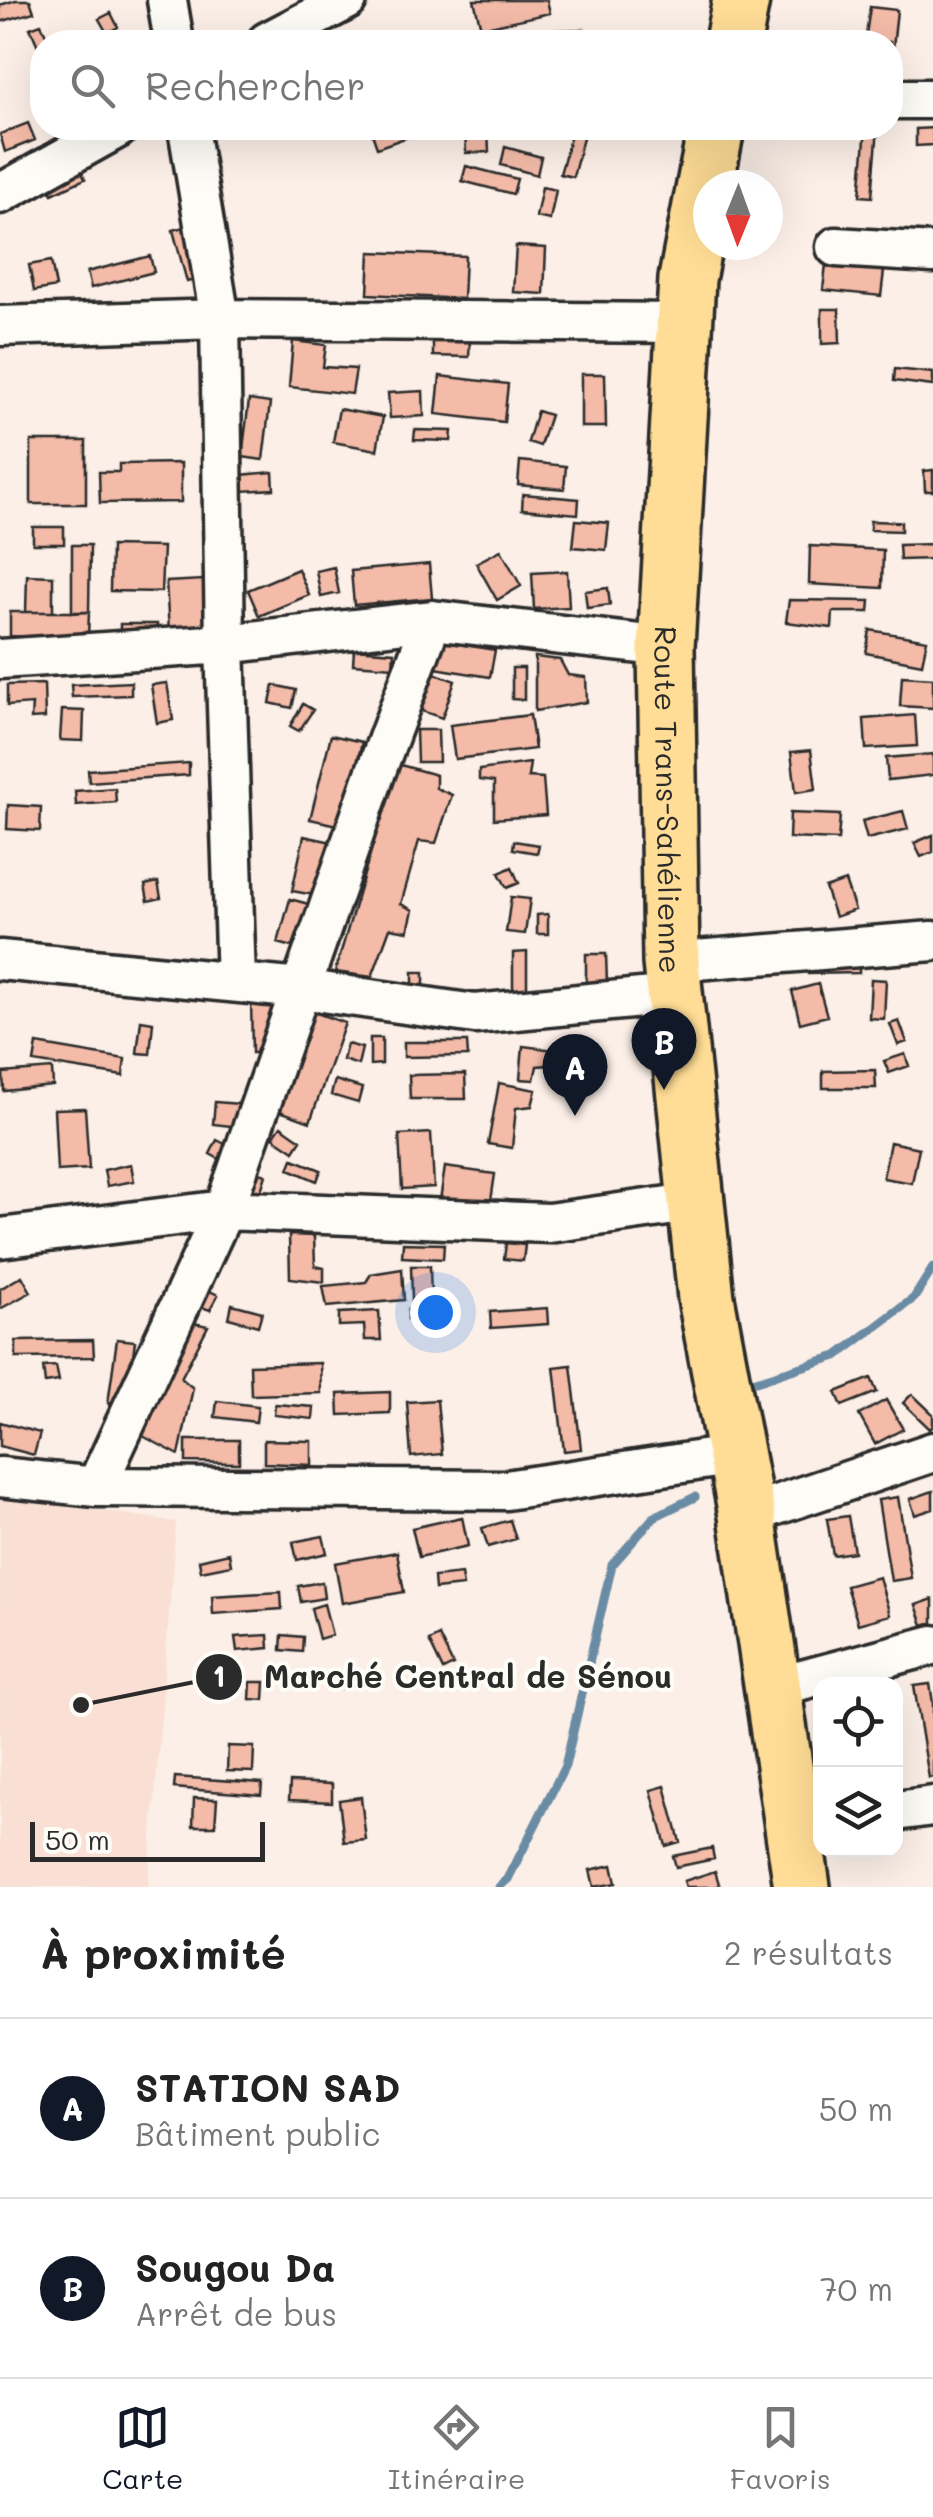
<!DOCTYPE html>
<html lang="fr">
<meta charset="utf-8">
<style>
body{margin:0;font-family:Mali,sans-serif;background:#f6f6f6;color:#222}
.controls{position:absolute;right:30px;bottom:30px;display:grid;overflow:hidden;border-radius:20px;box-shadow:0 10px 40px #0002}
.controls button{width:90px;height:90px;display:grid;place-items:center;padding:0;border:0;border-bottom:2px solid #e0e0e0;background:#fff;color:#222;font:50px sans-serif}
.compass{position:absolute;left:693px;top:170px;width:90px;height:90px;border-radius:50%;background:#fff;box-shadow:0 10px 40px #0002;rotate:181deg}
.scale{position:absolute;left:30px;bottom:25px;width:235px;box-sizing:border-box;padding-left:10px;border:5px solid #2b2b2b;border-top:0;font-size:28px;line-height:35px;white-space:nowrap;color:#2b2b2b;-webkit-text-stroke:8px #fdfcf7;paint-order:stroke}
.you{position:absolute;left:435px;top:1312px;width:35px;height:35px;margin:-25px;border:8px solid #fff;border-radius:50%;background:#1a73e8;box-shadow:0 0 0 15px #1a73e833}
.badge{display:grid;place-items:center;width:65px;height:65px;border-radius:50%;background:#111827;color:#fff;font-size:32px;font-weight:700}
.pin{position:absolute;translate:-50% -82px;filter:drop-shadow(0 2px 5px #0008)}
.pin::after{content:'';position:absolute;top:52px;width:35px;height:30px;background:inherit;clip-path:polygon(0 0,100% 0,50% 100%)}
.list{margin:0;padding:0;list-style:none}
h2{display:flex;justify-content:space-between;align-items:center;height:130px;margin:0;padding:0 40px;font-size:42px}
h2 small{font-size:32px;font-weight:400;color:#767676}
.list li{display:grid;grid-template-columns:65px 1fr auto;gap:30px;align-items:center;box-sizing:border-box;height:180px;padding:0 40px;border-top:2px solid #e0e0e0}
.list b{display:block;font-size:38px;white-space:nowrap}
.list p{margin:0;font-size:32px;white-space:nowrap;color:#767676}
.list em{font-size:32px;font-style:normal;color:#767676}
.icon{flex:none;width:55px;height:55px;fill:none;stroke:currentColor;stroke-width:2;stroke-linecap:round;stroke-linejoin:round}
.map{position:relative;flex:none;width:933px;height:1887px;overflow:hidden}
.search{position:absolute;background:#fff;box-shadow:0 10px 40px #0002;left:30px;right:30px;top:30px;height:110px;display:flex;align-items:center;gap:25px;box-sizing:border-box;padding:0 35px;border-radius:40px;color:#767676;font-size:38px}
.sheet{height:490px;background:#fff}
nav{display:flex;justify-content:space-around;align-items:center;box-sizing:border-box;height:140px;border-top:2px solid #e0e0e0;background:#fff;font-size:28px;color:#767676}
nav a{display:grid;justify-items:center;gap:5px}
nav .on{color:#111827}
.map>svg:first-child{display:block}
.built{fill:#f9dfd4}
.lines{fill:none;stroke-linecap:round;stroke-linejoin:round}
.stream{stroke:#6b8ba4;stroke-width:9}
.building{fill:#f3bba8;stroke:#2b2b2b;stroke-width:2.5}
.minor-casing{stroke:#2b2b2b;stroke-width:45}
.highway-casing{stroke:#2b2b2b;stroke-width:62}
.minor{stroke:#fdfcf7;stroke-width:38}
.highway{stroke:#ffdd96;stroke-width:55}
.labels{text-anchor:middle;dominant-baseline:central;stroke-width:8;stroke-linejoin:round;paint-order:stroke}
.street-label{font-size:30px;fill:#2b2b2b;stroke:#fdfcf7}
.leader{fill:none;stroke:#2b2b2b;stroke-width:4}
.callout-dot{fill:#2b2b2b;stroke:#fdfcf7;stroke-width:4}
.mark-label{font-size:30px;text-anchor:middle;font-weight:bold;fill:#fff}
.callout-label{font-size:32px;text-anchor:middle;font-weight:bold;fill:#2b2b2b;stroke:#fdfcf7;stroke-width:8;stroke-linejoin:round;paint-order:stroke}
</style>
<div class="map">
<svg width="933" height="1887" viewBox="0 0 933 1887">
<rect width="100%" height="100%" fill="#fbefe7"/>
<filter id="ink" filterUnits="userSpaceOnUse"><feTurbulence type="fractalNoise" baseFrequency=".01" numOctaves="2"/><feDisplacementMap in="SourceGraphic" scale="20" xChannelSelector="R" yChannelSelector="G"/><feConvolveMatrix kernelMatrix="1 2 1 2 8 2 1 2 1" color-interpolation-filters="sRGB"/></filter>
<g filter="url(#ink)">
<!-- built -->
<path class="built" d="M0 1495 176 1522 148 1887H0Z"/>
<g class="lines">
<!-- stream -->
<path class="stream" d="M756 1381 837 1356 914 1298 933 1268
M499 1887 508 1879 565 1766 612 1565 654 1517 695 1497"/>
</g>
<!-- building -->
<path class="building" d="M16 0H30L34 12 0 22V5Z
M474 0H547L550 13 481 28Z
M870 7 897 10 893 48 890 47V42H865Z
M111 13 118 27 107 33 99 19Z
M41 24 49 42H42V55L30 28Z
M584 29 585 42H536L535 31Z
M28 123 35 140 5 152 0 134Z
M370 128H430V129L377 148Z
M465 128H488L489 152 466 153Z
M866 128H878L872 197 860 196Z
M933 128V145L916 146V129Z
M572 131 584 134 573 177 560 174Z
M505 147 541 157 537 175 501 165Z
M466 166 517 179 513 194 462 181Z
M80 168 85 179 52 194 47 184Z
M542 187 556 190 550 220 536 217Z
M191 225 206 277 187 282 173 230Z
M516 246 546 248 544 294 513 292Z
M370 252 465 256 463 299 368 294Z
M150 256 154 272 91 288 87 272Z
M51 261 56 287 34 291 29 265Z
M826 264 884 271 881 296 823 290Z
M822 309H839L840 343 822 344Z
M433 339 470 340 469 357 433 356Z
M293 341 326 345 323 367 356 369 352 394 289 387Z
M895 369 933 373V386L894 381Z
M581 374H605L606 427H581Z
M440 376 508 384 504 422 436 414Z
M423 391 424 416 390 418 388 393Z
M249 400 270 403 263 460 242 457Z
M339 409 383 417 377 450 333 442Z
M537 411 550 415 540 446 528 442Z
M415 430 452 431 451 441 414 440Z
M31 441H86V504H31Z
M520 461 566 466 564 489 518 485Z
M181 463V502L100 503 99 472H119V464Z
M933 470V491H925L924 471Z
M273 472 274 489 242 491 241 475Z
M523 494 579 499 578 514 522 509Z
M576 520 609 523 606 550 573 547Z
M870 521 901 522V531L870 530Z
M33 527H64V544H33Z
M933 544V559L900 560 899 545Z
M72 545H90L89 612 72 613Z
M111 546 163 547 161 592 110 591Z
M810 546 883 550 882 588 809 584Z
M501 550 521 586 497 600 476 563Z
M429 564 432 598 354 605 351 571Z
M334 567 339 593 321 597 316 571Z
M298 569 309 595 259 616 248 590Z
M567 571 569 607 534 609 532 573Z
M27 575 53 576V612H26Z
M203 580 206 630 169 632 166 582Z
M608 588 610 605 587 608 585 591Z
M789 600 870 601 869 612H833L832 628 786 622Z
M10 612H89L88 637 10 636Z
M120 624H157V644H120Z
M870 630 927 640 922 664 866 653Z
M434 640 495 650 490 677 429 667Z
M354 649 394 652 393 667 353 664Z
M535 657 560 660 568 675 586 677 587 702 535 711Z
M512 668H524V700L512 699Z
M426 670 455 681 442 718 413 708Z
M902 676 933 678V708L900 706Z
M131 682V695L72 697 71 685Z
M167 683 173 720 157 723 151 685Z
M44 684 45 718 31 719 32 704 7 706V685Z
M274 685 296 690 292 708 270 703Z
M303 704 313 710 299 731 290 726Z
M62 710 84 711 83 741 60 740Z
M530 715 535 749 455 759 450 725Z
M915 715 917 746 866 749 864 719Z
M416 730H438L439 762H417Z
M331 735 362 742 342 826 310 819Z
M811 750 816 789 796 792 791 752Z
M933 754V775L888 780 886 758Z
M189 763V775L89 782 88 770Z
M530 763 528 777 543 778 546 815 494 819V782L479 780V770Z
M397 764 436 775V788L452 795 436 843 419 841 401 904 413 910 408 931 390 928 372 977 335 972Z
M115 788 116 802 76 805 75 791Z
M8 805 41 807 40 831 7 829Z
M903 811 908 829 867 839 862 821Z
M790 813 840 815 838 840 789 838Z
M933 835V852L921 857 914 843Z
M304 836 332 842 320 896 292 891Z
M514 841 539 845 537 853 513 849Z
M512 867 519 883 507 888 499 873Z
M845 881 855 910 835 917 825 888Z
M158 882 161 898 148 901 145 885Z
M511 897 530 899 525 934 506 932Z
M290 899 316 906 304 950 278 943Z
M548 914V934H537V915Z
M527 952V991H513V953Z
M586 954H606L607 984H586Z
M859 958V973L808 974V959Z
M413 972H424V995H413Z
M871 979 886 980 884 1019 869 1018Z
M818 984 827 1016 800 1023 792 991Z
M251 997H276L277 1053H252Z
M308 1010 345 1023 310 1122 274 1109Z
M141 1020 153 1022 150 1054 137 1053Z
M899 1021 907 1042 898 1045 890 1024Z
M370 1038H382V1064L370 1065Z
M404 1042H467L468 1056 404 1057Z
M37 1044 125 1059 123 1076 34 1062Z
M347 1044 362 1048 358 1065 343 1060Z
M523 1046 563 1051V1064L537 1066 534 1080 520 1079Z
M905 1054 909 1066 889 1073 884 1061Z
M52 1069 53 1086 4 1091 3 1073Z
M875 1070 876 1088H823V1071Z
M465 1074 466 1099H410L409 1075Z
M335 1080 362 1088 358 1103 331 1095Z
M499 1083 536 1090 532 1106 516 1108 512 1148 488 1144Z
M215 1102 251 1105 249 1128 213 1124Z
M85 1108 89 1169 57 1171 54 1109Z
M281 1126 301 1140 294 1151 273 1137Z
M431 1133 434 1187 402 1189 399 1135Z
M217 1140 237 1150 230 1165 210 1154Z
M890 1142 919 1148 912 1183 883 1178Z
M293 1159 321 1170 317 1181 289 1169Z
M131 1164 134 1181 107 1186 104 1170Z
M445 1167 495 1174 489 1214 439 1207Z
M248 1169 266 1175 256 1206 238 1201Z
M289 1235 314 1236 315 1266 324 1268V1282L290 1278Z
M403 1243 444 1244 443 1259 402 1257Z
M506 1243 525 1245 523 1261 504 1259Z
M411 1266H430L431 1300 412 1301Z
M214 1269 210 1291 218 1295 210 1310 193 1304Z
M402 1269 404 1300 327 1307 323 1286 366 1282 371 1274Z
M22 1276 31 1292 0 1309V1289Z
M232 1304 262 1312 258 1326 229 1318Z
M547 1308 548 1324 491 1328 490 1312Z
M408 1309 439 1310V1320L408 1319Z
M379 1311 381 1340H365L364 1325 339 1326V1313Z
M176 1319 208 1326 181 1378 193 1388 179 1455 137 1433Z
M117 1339 135 1341 126 1406 108 1403Z
M93 1340 94 1357 16 1358V1341Z
M320 1363 321 1393 251 1395 250 1365Z
M571 1365 581 1449 564 1451 554 1367Z
M56 1366 59 1381 45 1383 43 1367Z
M871 1378 877 1392 842 1406 836 1392Z
M390 1392V1413L339 1415 338 1394Z
M912 1394 933 1414V1426L930 1429 903 1403Z
M437 1400 442 1454 411 1457 407 1402Z
M886 1400 903 1429 875 1444 859 1415Z
M217 1401 258 1406 256 1422 215 1417Z
M275 1404 314 1407 313 1419 274 1415Z
M0 1422 40 1433 34 1455 0 1446Z
M186 1440H239V1463L186 1462Z
M264 1440 312 1441V1465L264 1463Z
M933 1491V1509L915 1515 910 1499Z
M898 1497 911 1578 891 1581 878 1500Z
M848 1516 854 1552 833 1555 827 1519Z
M462 1517 468 1546 419 1557 412 1528Z
M510 1520 516 1539 488 1547 482 1528Z
M323 1536 327 1553 297 1560 293 1542Z
M397 1552 404 1592 342 1603 335 1563Z
M229 1553 231 1565 201 1571 199 1560Z
M461 1574 463 1586 435 1589 434 1577Z
M879 1577 890 1615 858 1624 846 1586Z
M322 1582 324 1598 301 1602 298 1586Z
M281 1592 282 1609 213 1614 212 1596Z
M933 1599V1622L923 1625 916 1605Z
M324 1604 332 1635 319 1639 311 1608Z
M268 1635 269 1648 237 1651 235 1637Z
M282 1635 303 1637 302 1652 281 1650Z
M439 1636 453 1665 443 1670 429 1641Z
M347 1673V1688H326V1674Z
M251 1682H265L264 1700 250 1699Z
M930 1684 933 1703V1777L929 1778 914 1686Z
M228 1746 254 1747 253 1772 227 1771Z
M175 1777 262 1783 261 1795 174 1788Z
M290 1782 332 1784V1802L289 1800Z
M665 1786 680 1842 666 1846 651 1790Z
M361 1797 366 1840 344 1842 339 1800Z
M194 1798 217 1799 215 1826H193Z
M712 1848 714 1859 676 1867 673 1856Z
M612 1865 616 1883 594 1887 590 1870Z
M715 1871 720 1887H686L684 1881Z"/>
<g class="lines">
<!-- minor casing -->
<g class="minor-casing">
<path id="minor" d="M167 0 174 42
M267 42 347 0
M890 99H933
M188 128 220 319 225 644 236 982
M0 194 118 128
M836 247 933 253
M0 326 220 319 684 323
M0 659 225 644 432 620 666 647
M0 960 301 989 475 1014 673 995
M671 962 933 941
M0 1238 224 1210 549 1223 696 1202
M0 1477 96 1487 506 1490 735 1455
M96 1487 224 1210 375 774 432 620
M747 1515 933 1452
M772 1688 933 1645
M896 1811 933 1806"/>
</g>
<!-- highway casing -->
<g class="highway-casing">
<g id="highway">
<path d="M733 42 741 0"/>
<path id="s1" d="M716 128 687 279 666 647 671 962 706 1298 747 1515 802 1887"/>
</g>
</g>
<!-- minor -->
<use href="#minor" class="minor"/>
<!-- highway -->
<use href="#highway" class="highway"/>
</g>
</g>
<g class="labels">
<!-- street labels -->
<g class="street-label">
<text stroke="none"><textPath href="#s1" startOffset="675">Route Trans-Sahélienne</textPath></text>
</g>
</g>
<!-- callouts -->
<path class="leader" d="M81 1705L219 1677"/>
<g class="callout-dot">
<circle cx="81" cy="1705" r="10"/>
<circle cx="219" cy="1677" r="25"/>
</g>
<g class="mark-label">
<text x="219" y="1687">1</text>
</g>
<g class="callout-label">
<text x="468" y="1688">Marché Central de Sénou</text>
</g>
</svg>
<div class="controls">
<button><svg class="icon" aria-label="locate" viewBox="0 0 24 24"><circle cx="12" cy="12" r="6"/><path d="M12 2v4M12 18v4M2 12h4M18 12h4"/></svg></button>
<button><svg class="icon" aria-label="layers" viewBox="0 0 24 24"><path d="M12 4l9 5-9 5-9-5zM3 14l9 5 9-5"/></svg></button>
</div>
<svg class="compass" viewBox="-18 -18 36 36"><path d="M0-13l5 13h-10z" fill="#e53935"/><path d="M0 13l5-13h-10z" fill="#767676"/></svg>
<div class="scale">50 m</div>
<div class="you"></div>
<div class="pin badge" style="left:575px;top:1116px">A</div>
<div class="pin badge" style="left:664px;top:1090px">B</div>
<div class="search"><svg class="icon" aria-label="search" viewBox="0 0 24 24"><circle cx="10" cy="10" r="6"/><path d="M15 15l6 6"/></svg>Rechercher</div>
</div>
<section class="sheet">
<h2>À proximité<small>2 résultats</small></h2>
<ul class="list">
<li><span class="badge">A</span><div><b>STATION SAD</b><p>Bâtiment public</p></div><em>50 m</em></li>
<li><span class="badge">B</span><div><b>Sougou Da</b><p>Arrêt de bus</p></div><em>70 m</em></li>
</ul>
</section>
<nav>
<a class="on"><svg class="icon" aria-label="map" viewBox="0 0 24 24"><path d="M3 6l6-2 6 2 6-2v14l-6 2-6-2-6 2zM9 4v14M15 6v14"/></svg>Carte</a>
<a><svg class="icon" aria-label="directions" viewBox="0 0 24 24"><path d="M12 3l9 9-9 9-9-9zM9 14v-3h6M13 9l2 2-2 2"/></svg>Itinéraire</a>
<a><svg class="icon" aria-label="saved" viewBox="0 0 24 24"><path d="M7 4h10v16l-5-4-5 4z"/></svg>Favoris</a>
</nav>
